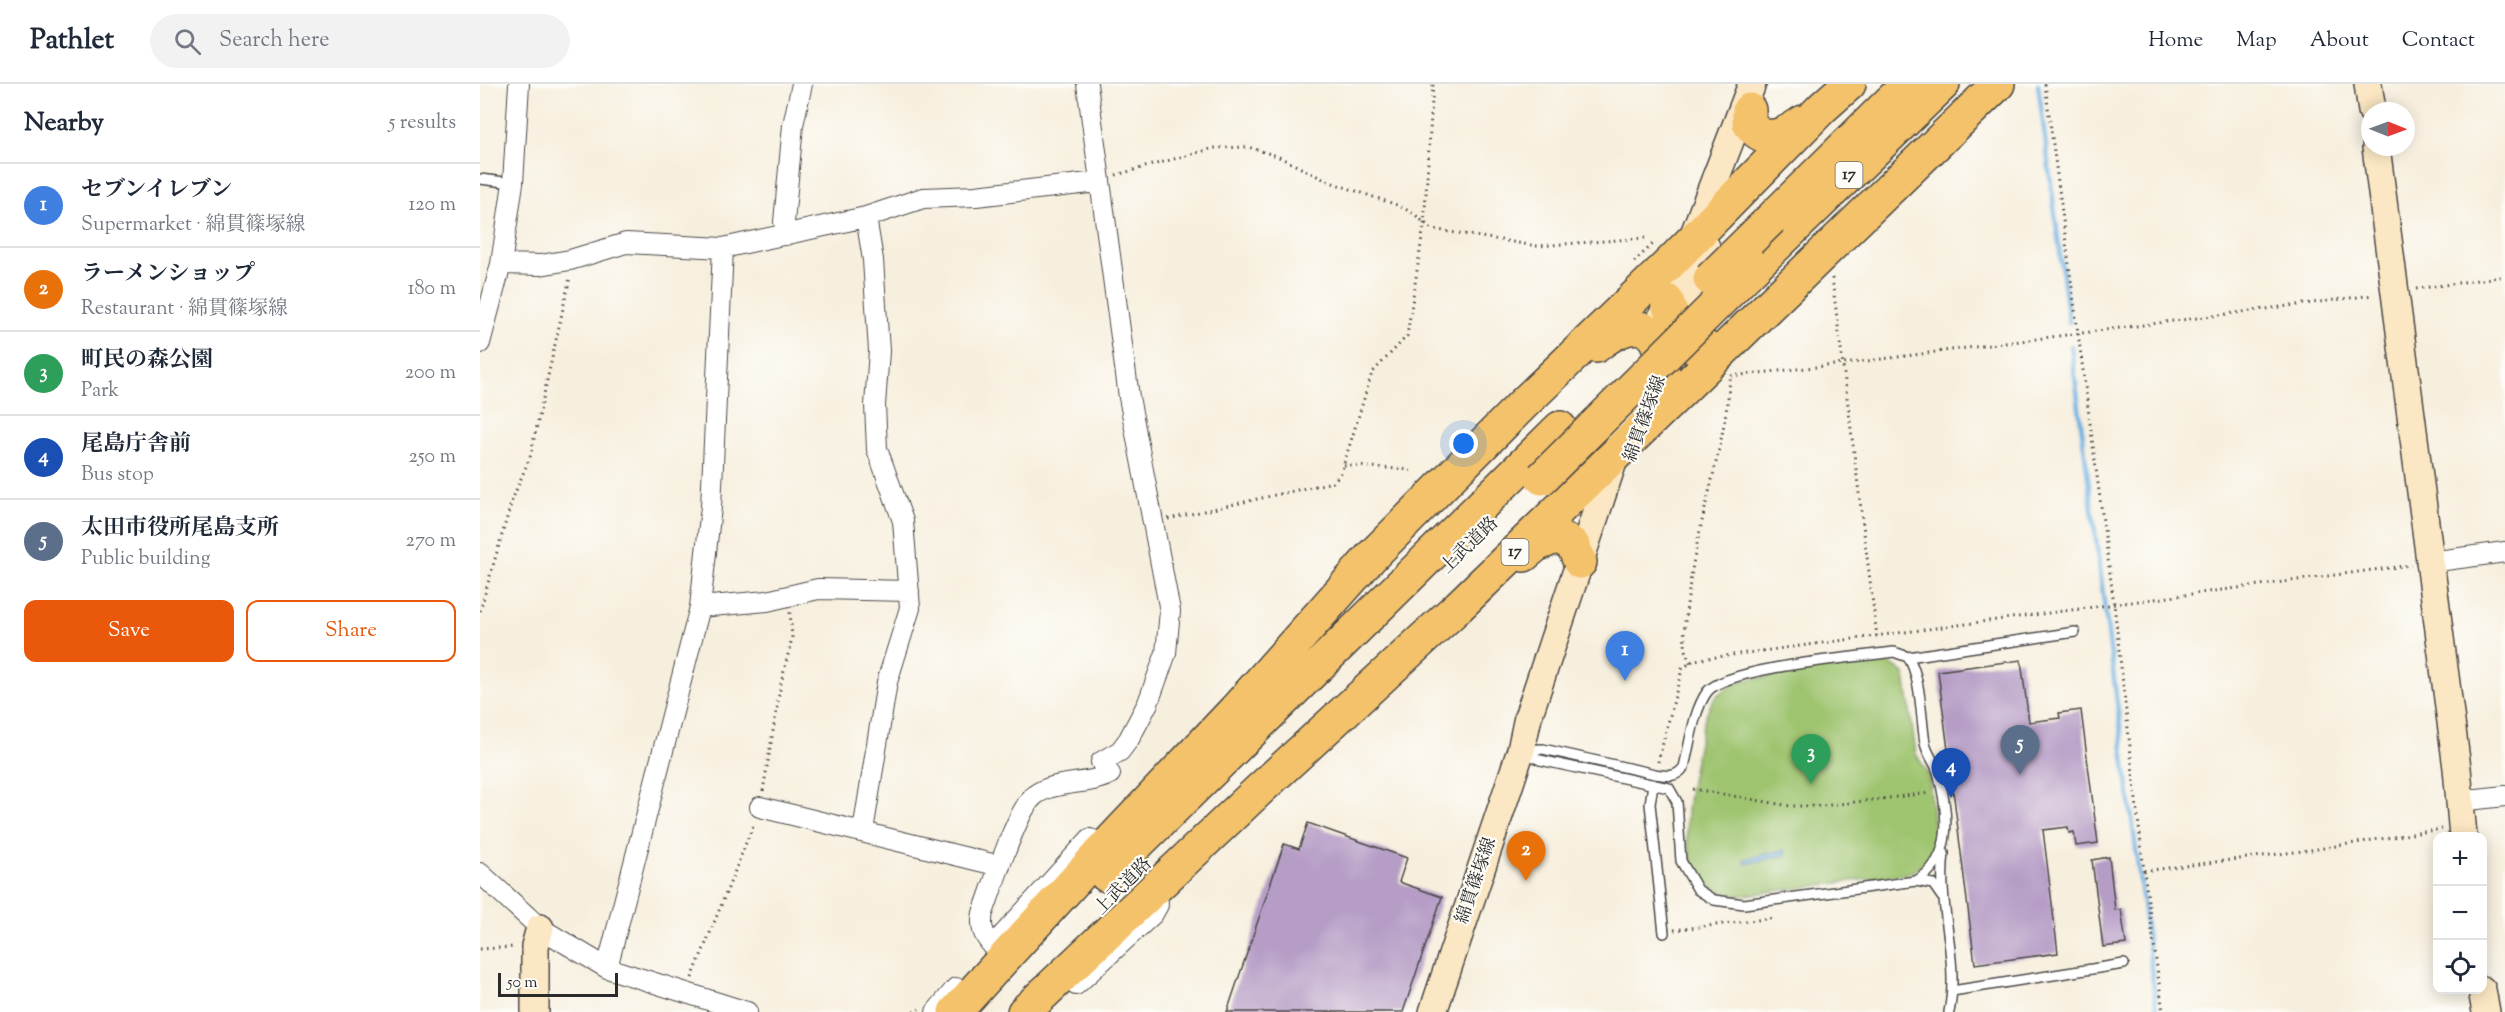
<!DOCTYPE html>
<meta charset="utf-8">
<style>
body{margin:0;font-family:"Sorts Mill Goudy","Noto Serif JP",serif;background:#f2f2f3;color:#1f2937}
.controls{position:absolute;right:18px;bottom:18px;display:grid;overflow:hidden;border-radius:12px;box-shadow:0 3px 15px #0003}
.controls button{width:54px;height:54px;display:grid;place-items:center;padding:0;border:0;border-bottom:2px solid #e0e1e3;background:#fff;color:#1f2937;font:30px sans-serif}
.compass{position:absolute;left:1881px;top:18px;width:54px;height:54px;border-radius:50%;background:#fff;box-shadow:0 3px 15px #0003;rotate:91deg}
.scale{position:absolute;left:18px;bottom:15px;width:120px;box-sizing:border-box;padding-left:6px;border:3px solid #2b2b2b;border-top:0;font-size:16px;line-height:21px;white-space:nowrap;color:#2b2b2b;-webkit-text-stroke:4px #fdfcf7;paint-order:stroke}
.you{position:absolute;left:984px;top:360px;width:21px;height:21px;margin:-15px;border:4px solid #fff;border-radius:50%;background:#1a73e8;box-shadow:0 0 0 9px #1a73e833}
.badge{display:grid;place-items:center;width:39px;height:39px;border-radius:50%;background:#ea580c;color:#fff;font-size:20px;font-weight:700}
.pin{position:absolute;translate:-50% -50px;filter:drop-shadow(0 2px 3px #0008)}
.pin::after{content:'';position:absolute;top:32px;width:21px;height:18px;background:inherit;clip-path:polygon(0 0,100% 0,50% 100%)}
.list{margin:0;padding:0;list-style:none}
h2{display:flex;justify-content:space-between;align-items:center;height:78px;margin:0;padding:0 24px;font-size:26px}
h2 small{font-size:20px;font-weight:400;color:#747a83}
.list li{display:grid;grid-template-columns:39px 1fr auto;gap:18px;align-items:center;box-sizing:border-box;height:84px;padding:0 24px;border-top:2px solid #e0e1e3}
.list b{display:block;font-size:22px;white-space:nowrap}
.list p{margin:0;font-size:20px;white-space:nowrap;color:#747a83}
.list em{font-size:20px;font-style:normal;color:#747a83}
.actions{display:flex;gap:12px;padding:18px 24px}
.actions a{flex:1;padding:14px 0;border:2px solid #ea580c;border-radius:12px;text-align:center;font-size:21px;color:#ea580c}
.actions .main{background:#ea580c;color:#fff}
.icon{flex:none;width:33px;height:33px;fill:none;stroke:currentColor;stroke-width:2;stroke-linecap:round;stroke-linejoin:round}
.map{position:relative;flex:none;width:2025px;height:928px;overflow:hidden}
header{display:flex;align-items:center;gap:36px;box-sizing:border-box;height:84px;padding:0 30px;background:#fff;border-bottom:2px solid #e0e1e3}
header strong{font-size:28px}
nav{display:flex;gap:33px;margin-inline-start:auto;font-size:21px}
.search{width:420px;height:54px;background:#f2f2f3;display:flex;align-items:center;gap:15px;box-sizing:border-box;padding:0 21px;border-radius:33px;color:#747a83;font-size:22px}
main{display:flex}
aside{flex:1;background:#fff}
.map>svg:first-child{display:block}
.green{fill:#9fc46f;stroke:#65784d;stroke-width:1.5}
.water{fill:#6bb0e1;stroke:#4b6e86;stroke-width:1.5}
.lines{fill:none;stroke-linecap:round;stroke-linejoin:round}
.stream{stroke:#6bb0e1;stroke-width:4.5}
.building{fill:#b69dc6}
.lane-casing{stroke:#4a4846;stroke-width:12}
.street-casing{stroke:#4a4846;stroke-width:22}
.secondary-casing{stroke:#4a4846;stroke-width:30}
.highway-casing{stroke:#4a4846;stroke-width:36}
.path{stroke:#4a4846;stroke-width:3;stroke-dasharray:1.5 4.5;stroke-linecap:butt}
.lane{stroke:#fff;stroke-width:9}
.street{stroke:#fff;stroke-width:20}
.secondary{stroke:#fbe7c3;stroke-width:27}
.highway{stroke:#f4c26a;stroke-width:33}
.highway-bridge-casing{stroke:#4a4846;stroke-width:36;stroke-linecap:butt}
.highway-bridge{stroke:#f4c26a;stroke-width:33}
.labels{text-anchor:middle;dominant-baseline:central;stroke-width:4.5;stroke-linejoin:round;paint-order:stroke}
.shield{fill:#fdfcf7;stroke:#6a6a68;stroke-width:1.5}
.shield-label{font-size:16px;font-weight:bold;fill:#2b2b2b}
.street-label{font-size:18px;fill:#2b2b2b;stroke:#fdfcf7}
</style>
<header>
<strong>Pathlet</strong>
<div class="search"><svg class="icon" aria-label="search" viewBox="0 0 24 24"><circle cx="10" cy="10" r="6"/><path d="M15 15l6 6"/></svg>Search here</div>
<nav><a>Home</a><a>Map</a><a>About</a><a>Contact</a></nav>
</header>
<main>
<aside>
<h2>Nearby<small>5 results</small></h2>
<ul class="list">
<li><span class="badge" style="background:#3f7fe0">1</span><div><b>セブンイレブン</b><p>Supermarket · 綿貫篠塚線</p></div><em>120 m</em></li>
<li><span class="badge" style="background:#e8710a">2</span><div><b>ラーメンショップ</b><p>Restaurant · 綿貫篠塚線</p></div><em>180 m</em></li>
<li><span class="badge" style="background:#2e9e5b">3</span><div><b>町民の森公園</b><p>Park</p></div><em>200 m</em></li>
<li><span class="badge" style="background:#1a4fb4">4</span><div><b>尾島庁舎前</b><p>Bus stop</p></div><em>250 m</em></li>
<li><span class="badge" style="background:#5c6f8a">5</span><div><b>太田市役所尾島支所</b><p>Public building</p></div><em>270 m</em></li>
</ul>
<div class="actions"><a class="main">Save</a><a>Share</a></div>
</aside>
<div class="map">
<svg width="2025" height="928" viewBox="0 0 2025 928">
<rect width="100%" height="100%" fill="#fdfcf7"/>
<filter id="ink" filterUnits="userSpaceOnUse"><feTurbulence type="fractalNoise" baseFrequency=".0167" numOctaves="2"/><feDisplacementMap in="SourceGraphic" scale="12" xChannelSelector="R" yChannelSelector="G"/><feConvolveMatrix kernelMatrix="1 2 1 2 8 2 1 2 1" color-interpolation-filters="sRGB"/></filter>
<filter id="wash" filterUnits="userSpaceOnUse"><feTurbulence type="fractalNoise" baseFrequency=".008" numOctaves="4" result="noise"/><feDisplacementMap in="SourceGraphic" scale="24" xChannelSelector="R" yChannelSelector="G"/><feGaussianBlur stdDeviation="1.35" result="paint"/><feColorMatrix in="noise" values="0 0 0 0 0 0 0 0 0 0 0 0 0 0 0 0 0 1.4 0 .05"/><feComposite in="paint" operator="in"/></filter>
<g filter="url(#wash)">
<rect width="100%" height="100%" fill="#f7efde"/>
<!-- green -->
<path class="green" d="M1384 577C1402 578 1414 577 1425 592L1436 670 1449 692 1455 756 1451 769 1439 784 1426 790 1258 812C1190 803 1205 722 1216 673 1220 656 1222 636 1231 620 1237 608 1249 603 1260 597Z"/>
<!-- water -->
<path class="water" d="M1305 766 1306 771 1265 780 1264 775Z"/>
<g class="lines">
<!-- stream -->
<path class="stream" d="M1558 0 1589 238
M1591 262 1677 928"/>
</g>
<g id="blocks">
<!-- building -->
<path class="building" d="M1541 576 1549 638 1580 634 1579 629 1601 626 1618 759 1596 762 1594 748 1589 749 1588 743 1563 746 1578 869 1495 880 1458 587Z
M828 739 927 774 919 798 962 813 923 928H747L804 760 819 765Z
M1629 773 1635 826 1641 825 1646 860 1623 863 1612 776Z"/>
</g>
</g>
<g filter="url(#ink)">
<use href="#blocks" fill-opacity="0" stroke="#4a4846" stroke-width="1.5"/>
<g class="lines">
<!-- lane casing -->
<g class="lane-casing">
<path id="lane" d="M0 95 33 99
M1414 568 1428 573C1441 592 1441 635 1445 659 1447 670 1455 678 1458 688 1468 726 1475 775 1436 797L1264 820 1234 816 1218 806 1201 777 1197 718 1189 704 1060 676 1041 666 1063 665 1175 690C1188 692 1196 694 1204 683 1210 660 1213 628 1227 608 1246 583 1379 573 1414 568Z
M1428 573 1595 548
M1173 700 1170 720 1184 849
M1464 769C1457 823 1480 875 1469 928
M1436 797 1453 800 1462 813
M1472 907 1644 880"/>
</g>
<!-- street casing -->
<g class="street-casing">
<path id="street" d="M306 151 304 138 313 41 322 0
M21 180 60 181 90 176 146 159 243 164 386 133 443 114 496 112 618 98
M0 259 21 180 33 99 39 0
M1950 478 2025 468
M220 523 287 517 338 505 429 507
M1979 717 2025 712
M280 723 520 782
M383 747 407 598 430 524 423 437 397 365 395 321 399 267 393 176 386 133
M0 789 60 844 127 884 267 928
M521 853 610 755 627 761
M513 862C503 851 500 843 503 829 512 805 537 724 555 711 575 696 607 702 630 690L621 678 640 667 649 655 668 619 686 569 690 527 649 313 607 0
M127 884 220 523 231 423 243 164
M596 901 673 830 678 821 677 804
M456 928 476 904"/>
</g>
<!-- secondary casing -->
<g class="secondary-casing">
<path id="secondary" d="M1888 0 1892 27
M1896 63 1977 684 1983 752
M1180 238 1272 0
M1164 343 1226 163
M2002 906 2006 928
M55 928V862L60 844
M953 928 1041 666 1048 633 1160 297"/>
</g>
<!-- highway casing -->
<g class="highway-casing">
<path id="highway" d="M1269 26V39C1284 62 1305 51 1323 38
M1291 135 1428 0
M1274 183 1463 0
M1187 217 1201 256 1213 263H1225
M1116 262C1131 250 1160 231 1175 255 1181 264 1181 277 1183 288
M1044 471 1056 461 1078 452 1093 461 1100 478
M626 791 1080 344
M475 928 627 761 756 625 891 473 1042 321 1189 180 1343 23 1369 0
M544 928 778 707 978 523 1518 0"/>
</g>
<!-- path -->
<path class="path" d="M1565 0 1634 520 1664 787 1683 928
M636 91 734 64 768 63 797 72 847 97 917 121 933 129 952 145 1057 162 1165 154
M1154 178 1175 158
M1352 194 1397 552
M1936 205 2025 192
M1251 292 1364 280 1893 211
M864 381 931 386
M688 435 853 398 861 389 892 289 927 252 944 141 953 0
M0 527 32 416 50 373 90 193
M1210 579C1200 555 1206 531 1209 506 1218 435 1245 365 1250 293
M1178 678 1202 585 1214 576 1931 481
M1213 705 1310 722H1342L1450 709
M283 707 301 599 312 554 310 527
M1664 787 1831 766 1962 745
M1194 846 1293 834
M0 865 35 863
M212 894 274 739
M433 928 439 925"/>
<!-- lane -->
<use href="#lane" class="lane"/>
<!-- street -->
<use href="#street" class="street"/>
<!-- secondary -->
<use href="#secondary" class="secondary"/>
<!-- highway -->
<use href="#highway" class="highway"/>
<!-- highway-bridge casing -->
<g class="highway-bridge-casing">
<path id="highway-bridge" d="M1230 195 1291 135
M1062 394 1274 183"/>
</g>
<!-- highway-bridge -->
<use href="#highway-bridge" class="highway-bridge"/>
</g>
</g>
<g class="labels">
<!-- shield labels -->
<g class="shield">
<rect x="1355.5" y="78" width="27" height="26" rx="4.5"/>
<rect x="1021.5" y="455" width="27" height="26" rx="4.5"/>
</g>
<g class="shield-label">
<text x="1369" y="91">17</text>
<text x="1035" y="468">17</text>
</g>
<!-- street labels -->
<g class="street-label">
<text transform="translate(1166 335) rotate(-70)">綿貫篠塚線</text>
<text transform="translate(990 462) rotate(-44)">上武道路</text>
<text transform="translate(997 797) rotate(-71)">綿貫篠塚線</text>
<text transform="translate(644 803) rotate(-45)">上武道路</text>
</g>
</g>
</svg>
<div class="controls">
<button>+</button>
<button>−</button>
<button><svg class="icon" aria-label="locate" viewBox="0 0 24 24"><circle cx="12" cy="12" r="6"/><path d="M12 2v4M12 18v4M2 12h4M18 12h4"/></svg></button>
</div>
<svg class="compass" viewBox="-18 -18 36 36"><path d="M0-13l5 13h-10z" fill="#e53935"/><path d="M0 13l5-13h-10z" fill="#747a83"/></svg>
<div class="scale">50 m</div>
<div class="you"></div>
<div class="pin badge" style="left:1145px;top:597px;background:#3f7fe0">1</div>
<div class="pin badge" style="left:1046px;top:797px;background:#e8710a">2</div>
<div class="pin badge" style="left:1331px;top:700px;background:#2e9e5b">3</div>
<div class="pin badge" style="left:1471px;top:714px;background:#1a4fb4">4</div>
<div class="pin badge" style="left:1540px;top:691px;background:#5c6f8a">5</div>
</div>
</main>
